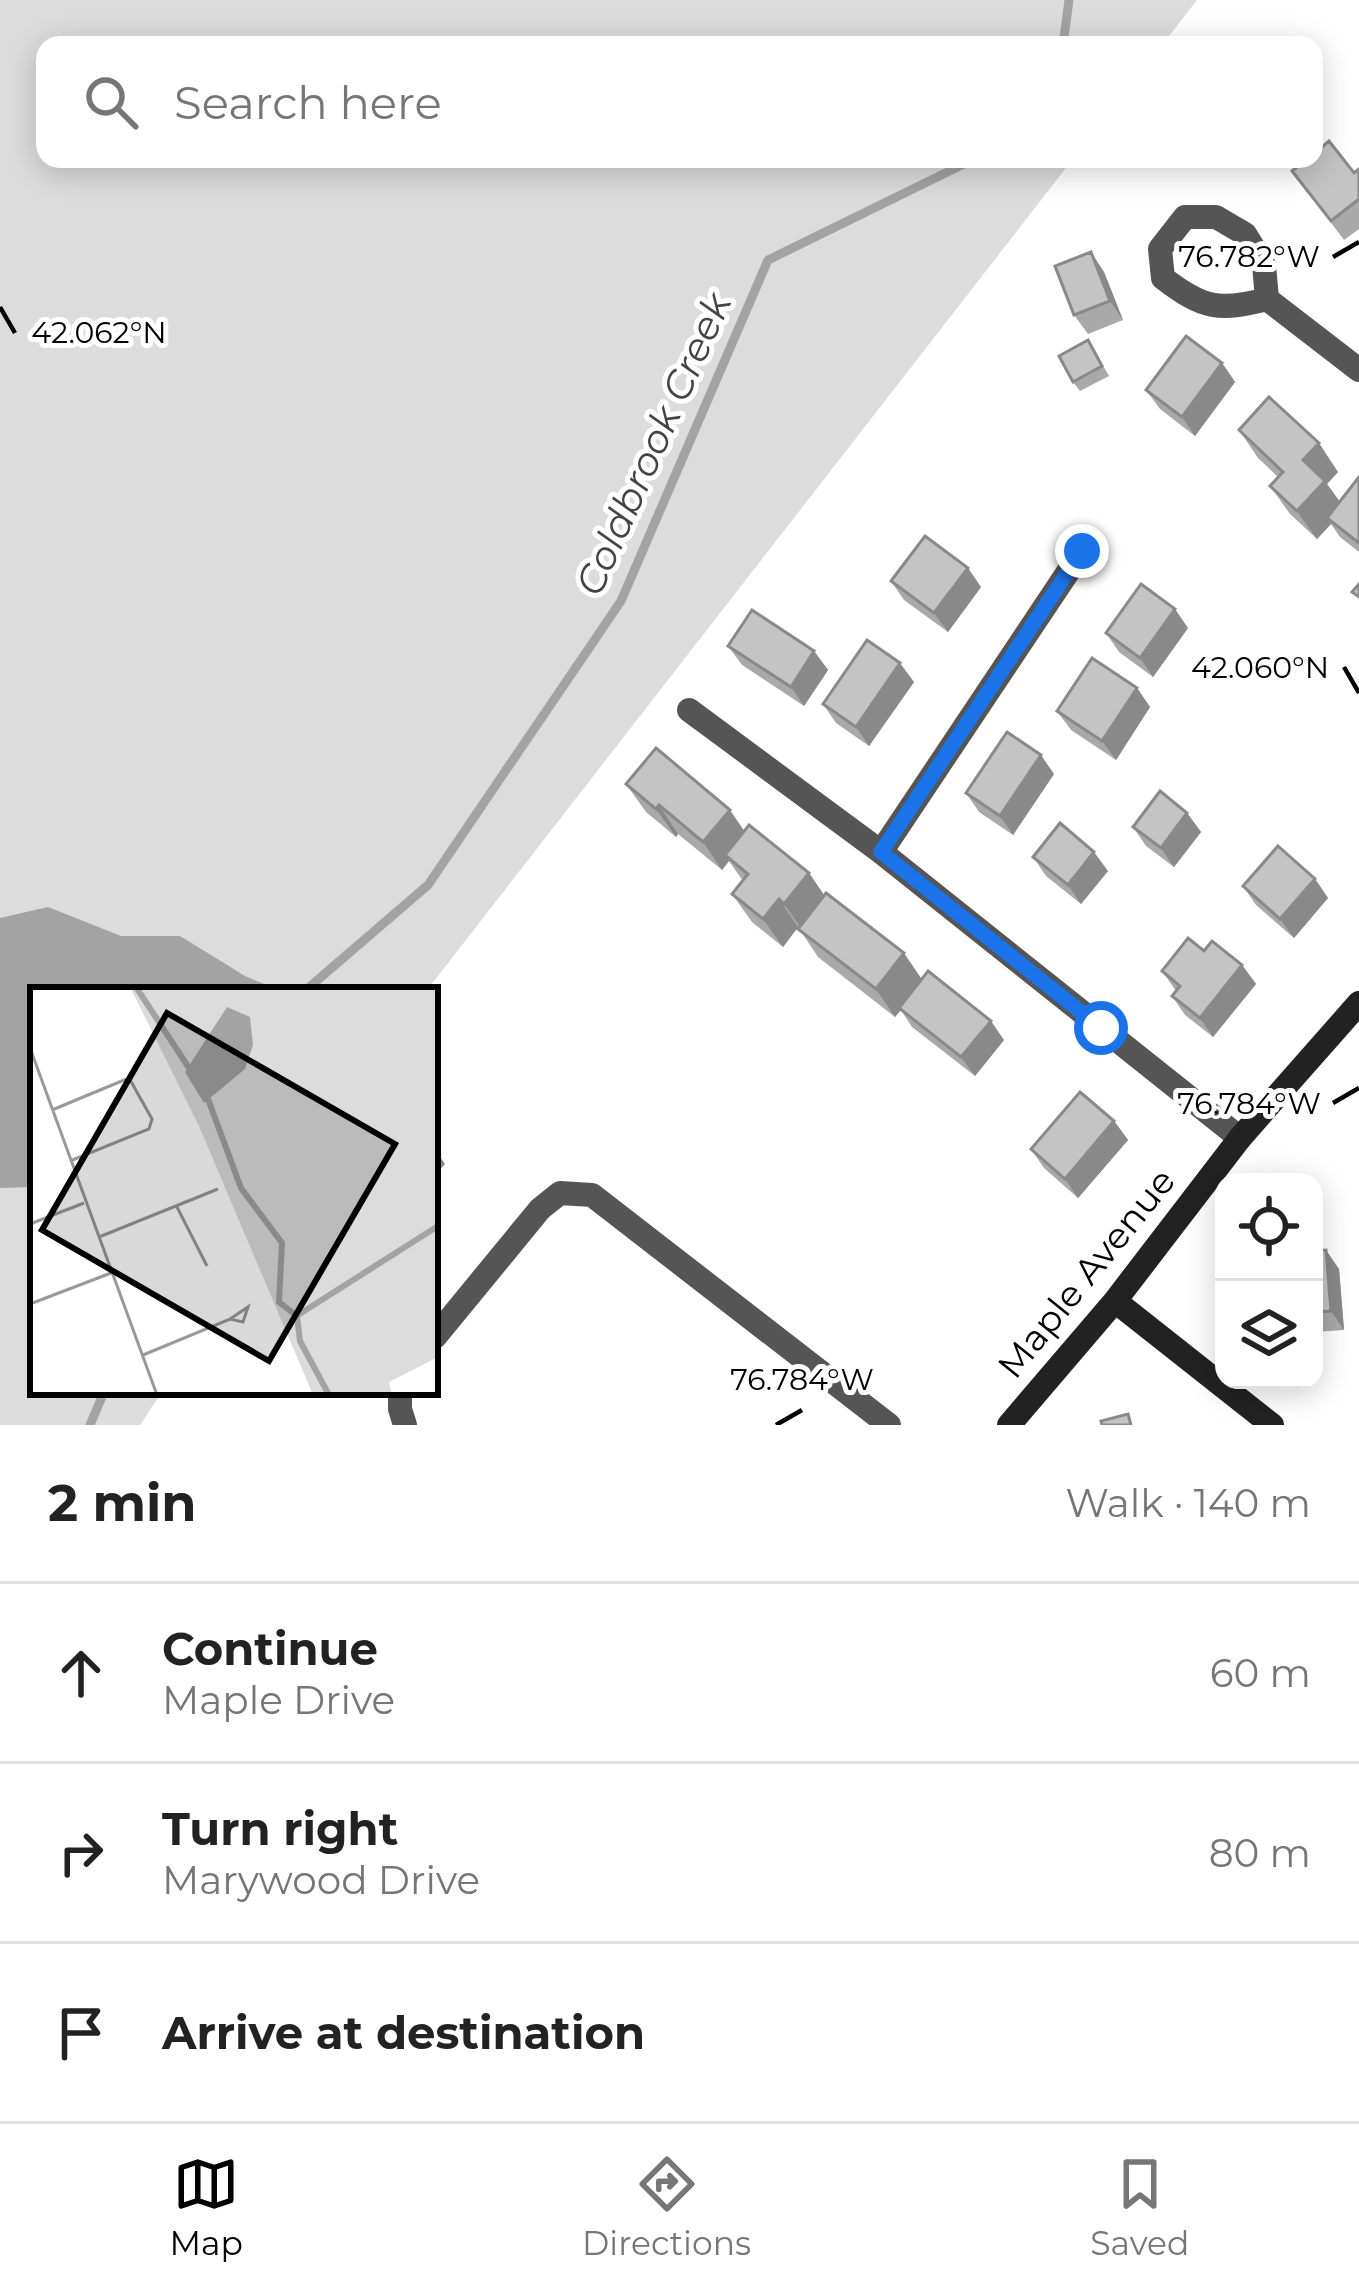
<!DOCTYPE html>
<meta charset="utf-8">
<style>
body{margin:0;font-family:Montserrat,sans-serif;background:#f2f2f2;color:#222}
.controls{position:absolute;right:36px;bottom:36px;display:grid;overflow:hidden;border-radius:24px;box-shadow:0 6px 30px #0003}
.controls button{width:108px;height:108px;display:grid;place-items:center;padding:0;border:0;border-bottom:3px solid #e0e0e0;background:#fff;color:#222;font:60px sans-serif}
.stop{position:absolute;width:36px;height:36px;margin:-27px;border:9px solid #1a73e8;border-radius:50%;background:#fff}
.stop.end{background:#1a73e8;border-color:#fff;box-shadow:0 3px 12px #0008}
.list{margin:0;padding:0;list-style:none}
h2{display:flex;justify-content:space-between;align-items:center;height:156px;margin:0;padding:0 48px;font-size:51px}
h2 small{font-size:39px;font-weight:400;color:#767676}
.list li{display:grid;grid-template-columns:78px 1fr auto;gap:36px;align-items:center;box-sizing:border-box;height:180px;padding:0 48px;border-top:3px solid #e0e0e0}
.list b{display:block;font-size:45px;white-space:nowrap}
.list p{margin:0;font-size:39px;white-space:nowrap;color:#767676}
.list em{font-size:39px;font-style:normal;color:#767676}
.icon{flex:none;width:66px;height:66px;fill:none;stroke:currentColor;stroke-width:2;stroke-linecap:round;stroke-linejoin:round}
.map{position:relative;flex:none;width:1359px;height:1425px;overflow:hidden}
.search{position:absolute;background:#fff;box-shadow:0 6px 30px #0003;left:36px;right:36px;top:36px;height:132px;display:flex;align-items:center;gap:30px;box-sizing:border-box;padding:0 42px;border-radius:24px;color:#767676;font-size:45px}
.sheet{height:696px;background:#fff}
nav{display:flex;justify-content:space-around;align-items:center;box-sizing:border-box;height:168px;border-top:3px solid #e0e0e0;background:#fff;font-size:33px;color:#767676}
nav a{display:grid;justify-items:center;gap:6px}
nav .on{color:#000}
.map>svg:first-child{display:block}
.green{fill:#dcdcdc}
.water{fill:#a3a3a3}
.lines{fill:none;stroke-linecap:round;stroke-linejoin:round}
.stream{stroke:#a3a3a3;stroke-width:9}
.minor{stroke:#555;stroke-width:24}
.secondary{stroke:#222;stroke-width:24}
.wall{fill:#a9a9a9}
.shaded-wall{fill:#898989}
.building{fill:#c4c4c4;stroke:#898989;stroke-width:3}
.route{stroke:#1a73e8;stroke-width:15}
.ticks{fill:none;stroke:#000;stroke-width:4.5}
.labels{text-anchor:middle;dominant-baseline:central;stroke-width:10;stroke-linejoin:round;paint-order:stroke}
.street-label{font-size:36px;fill:#000;stroke:#fff}
.water-label{font-size:39px;font-style:italic;fill:#444;stroke:#fff}
.inset-river{fill:none;stroke:#a3a3a3;stroke-width:6}
.inset-road{fill:none;stroke:#999;stroke-width:3}
.view{fill:#000;fill-opacity:0.15;stroke:#000;stroke-width:6}
.inset-edge{fill:none;stroke:#000;stroke-width:6}
.ticks-label{font-size:30px;text-anchor:middle;fill:#000;stroke:#fff;stroke-width:10;stroke-linejoin:round;paint-order:stroke}
</style>
<div class="map">
<svg width="1359" height="1425" viewBox="0 0 1359 1425">
<rect width="100%" height="100%" fill="#fff"/>
<!-- green -->
<path class="green" d="M0 0H1197L1162 45H45V159H1073L427 990H33V1392H162L140 1425H0Z"/>
<!-- water -->
<path class="water" d="M48 907 121 936H180L245 976 278 990H33V1187L0 1188V918Z"/>
<g class="lines">
<!-- stream -->
<path class="stream" d="M1063 45 1069 0
M306 990 428 885 621 601 768 260 974 159
M90 1425 104 1392"/>
<!-- minor -->
<path class="minor" d="M1267 299C1219 312 1202 308 1163 278L1160 249 1185 217H1216L1245 234 1264 265 1267 299 1359 370
M689 710 881 852 1240 1138
M881 852 1082 551
M435 1337 540 1209 560 1193 592 1195 889 1425
M400 1392V1409L405 1425"/>
<!-- secondary -->
<path class="secondary" d="M1115 1301 1272 1425
M1009 1425 1115 1301 1240 1138 1359 1003"/>
</g>
<!-- wall -->
<path class="wall" d="M1359 169V229L1344 240 1292 171 1354 173Z
M1104 272 1123 320 1088 334 1074 315Z
M1088 340 1109 376 1080 391 1073 382Z
M1222 363 1235 382 1195 436 1160 409 1146 390Z
M1239 430 1338 472 1327 484 1340 502 1359 477V552L1340 537 1331 524 1317 539 1290 514 1270 486 1278 477 1258 458Z
M891 581 981 587 948 632 904 600Z
M1188 628 1153 677 1119 652 1106 633Z
M728 646 814 651 828 670 804 706 742 665Z
M914 682 869 746 836 723 823 704Z
M1137 688 1150 707 1116 760 1071 730 1057 711Z
M1054 774 1013 835 979 812 966 793Z
M626 784 744 831 809 873 824 895 922 979 1004 1040 975 1076 912 1027 901 1010 895 1017 818 957 798 927 783 947 752 922 732 894 743 881 729 861 722 870 678 834 676 837 646 812Z
M1187 813 1201 832 1174 867 1146 846 1133 827Z
M1033 857 1108 871 1081 904 1046 876Z
M1315 879 1328 898 1294 938 1256 905 1243 886Z
M1204 951 1242 965 1256 984 1213 1037 1185 1015 1172 996 1176 991 1162 971Z
M1114 1121 1128 1140 1078 1198 1044 1168 1031 1149Z
M1314 1251 1339 1269 1344 1330 1314 1332Z"/>
<!-- shaded-wall -->
<path class="shaded-wall" d="M1091 252 1104 272 1123 320 1110 301Z
M1222 363 1235 382 1195 436 1182 417Z
M1319 443 1338 472 1327 484 1345 509 1327 518 1331 524 1317 539 1297 511 1303 460Z
M968 568 981 587 948 632 934 613Z
M1175 609 1188 628 1153 677 1140 658Z
M814 651 828 670 804 706 791 687Z
M900 663 914 682 869 746 856 727Z
M1137 688 1150 707 1116 760 1102 741Z
M1041 755 1054 774 1013 835 1000 816Z
M659 805 678 834 676 837 656 809Z
M730 810 749 838 725 855 729 861 722 870 703 842Z
M1187 813 1201 832 1174 867 1161 848Z
M1094 852 1108 871 1081 904 1068 885Z
M809 873 828 901 804 932 784 904Z
M1315 879 1328 898 1294 938 1280 919Z
M779 899 798 927 783 947 763 919Z
M904 953 923 981 895 1017 876 989Z
M1242 965 1256 984 1213 1037 1200 1018Z
M991 1021 1004 1040 975 1076 961 1057Z
M1114 1121 1128 1140 1078 1198 1065 1179Z
M435 1149 445 1164 435 1175Z
M1326 1250 1339 1269 1344 1330 1331 1311Z"/>
<!-- building -->
<path class="building" d="M1329 141 1354 173 1359 169V199L1331 221 1292 171 1307 159H1314V154Z
M1091 252 1110 301 1074 315 1055 266Z
M1186 336 1222 363 1182 417 1146 390Z
M1088 340 1102 366 1073 382 1059 356Z
M1269 397 1319 443 1303 460 1325 481 1297 511 1270 486 1283 472 1239 430Z
M1359 477V543L1327 518Z
M925 536 968 568 934 613 891 581Z
M1141 584 1175 609 1140 658 1106 633Z
M1359 584V597L1352 592Z
M752 610 814 651 791 687 728 646Z
M867 640 900 663 856 727 823 704Z
M1092 658 1137 688 1102 741 1057 711Z
M1007 732 1041 755 1000 816 966 793Z
M656 748 730 810 703 842 659 805 656 809 626 784Z
M1160 791 1187 813 1161 848 1133 827Z
M1060 823 1094 852 1068 885 1033 857Z
M749 825 809 873 784 904 779 899 763 919 732 894 748 874 725 855Z
M1278 846 1315 879 1280 919 1243 886Z
M826 893 904 953 876 989 798 929Z
M1188 938 1204 951 1212 941 1242 965 1200 1018 1172 996 1180 986 1162 971Z
M928 971 991 1021 961 1057 899 1008Z
M1080 1092 1114 1121 1065 1179 1031 1149Z
M1326 1250 1331 1311 1314 1312V1251Z
M1128 1414 1131 1425H1102L1101 1421Z"/>
<g class="lines">
<!-- route -->
<path class="route" d="M1082 551 881 852 1101 1028"/>
</g>
<!-- ticks -->
<path class="ticks" d="M1333 257 1359 242M0 307 15 333M1344 667 1359 693M1333 1103 1359 1088M776 1425 802 1410"/>
<g class="labels">
<!-- street labels -->
<g class="street-label">
<text transform="translate(1086 1273) rotate(-51)">Maple Avenue</text>
</g>
<!-- water labels -->
<g class="water-label">
<text transform="translate(653 444) rotate(-66)">Coldbrook Creek</text>
</g>
</g>
<!-- overview -->
<g transform="translate(30 987)">
<rect width="408" height="408" fill="#fff"/>
<path d="M100 0H408V370L359 395 362 408H283L169 139Z" fill="#dcdcdc"/>
<path d="M197 20 220 30 223 58 215 82 174 116 155 85Z" fill="#a3a3a3"/>
<path class="inset-river" d="M106 0 161 84M178 112 211 201 252 256 249 315 267 329 270 354 299 408M268 328 408 239"/>
<path class="inset-road" d="M0 61 127 408M22 123 99 91 122 132 119 142 40 174M147 220 177 279M0 237 54 216M69 250 188 202M0 317 81 286M113 368 200 332 213 335 218 320 200 332"/>
<path class="view" d="M137 26 365 157 239 374 12 243Z"/>
<rect width="408" height="408" class="inset-edge"/>
</g>
<g class="ticks-label">
<text x="1249" y="267">76.782°W</text>
<text x="99" y="343">42.062°N</text>
<text x="1260" y="678">42.060°N</text>
<text x="1249" y="1114">76.784°W</text>
<text x="802" y="1390">76.784°W</text>
</g>
</svg>
<div class="controls">
<button><svg class="icon" aria-label="locate" viewBox="0 0 24 24"><circle cx="12" cy="12" r="6"/><path d="M12 2v4M12 18v4M2 12h4M18 12h4"/></svg></button>
<button><svg class="icon" aria-label="layers" viewBox="0 0 24 24"><path d="M12 4l9 5-9 5-9-5zM3 14l9 5 9-5"/></svg></button>
</div>
<div class="stop" style="left:1101px;top:1028px"></div>
<div class="stop end" style="left:1082px;top:551px"></div>
<div class="search"><svg class="icon" aria-label="search" viewBox="0 0 24 24"><circle cx="10" cy="10" r="6"/><path d="M15 15l6 6"/></svg>Search here</div>
</div>
<section class="sheet">
<h2>2 min<small>Walk · 140 m</small></h2>
<ul class="list">
<li><svg class="icon" aria-label="ahead" viewBox="0 0 24 24"><path d="M12 20V5M6 11l6-6 6 6"/></svg><div><b>Continue</b><p>Maple Drive</p></div><em>60 m</em></li>
<li><svg class="icon" aria-label="right" viewBox="0 0 24 24"><path d="M7 20v-9h11M14 6l5 5-5 5"/></svg><div><b>Turn right</b><p>Marywood Drive</p></div><em>80 m</em></li>
<li><svg class="icon" aria-label="arrive" viewBox="0 0 24 24"><path d="M6 21V4h12l-3 4 3 4H6"/></svg><div><b>Arrive at destination</b></div></li>
</ul>
</section>
<nav>
<a class="on"><svg class="icon" aria-label="map" viewBox="0 0 24 24"><path d="M3 6l6-2 6 2 6-2v14l-6 2-6-2-6 2zM9 4v14M15 6v14"/></svg>Map</a>
<a><svg class="icon" aria-label="directions" viewBox="0 0 24 24"><path d="M12 3l9 9-9 9-9-9zM9 14v-3h6M13 9l2 2-2 2"/></svg>Directions</a>
<a><svg class="icon" aria-label="saved" viewBox="0 0 24 24"><path d="M7 4h10v16l-5-4-5 4z"/></svg>Saved</a>
</nav>
